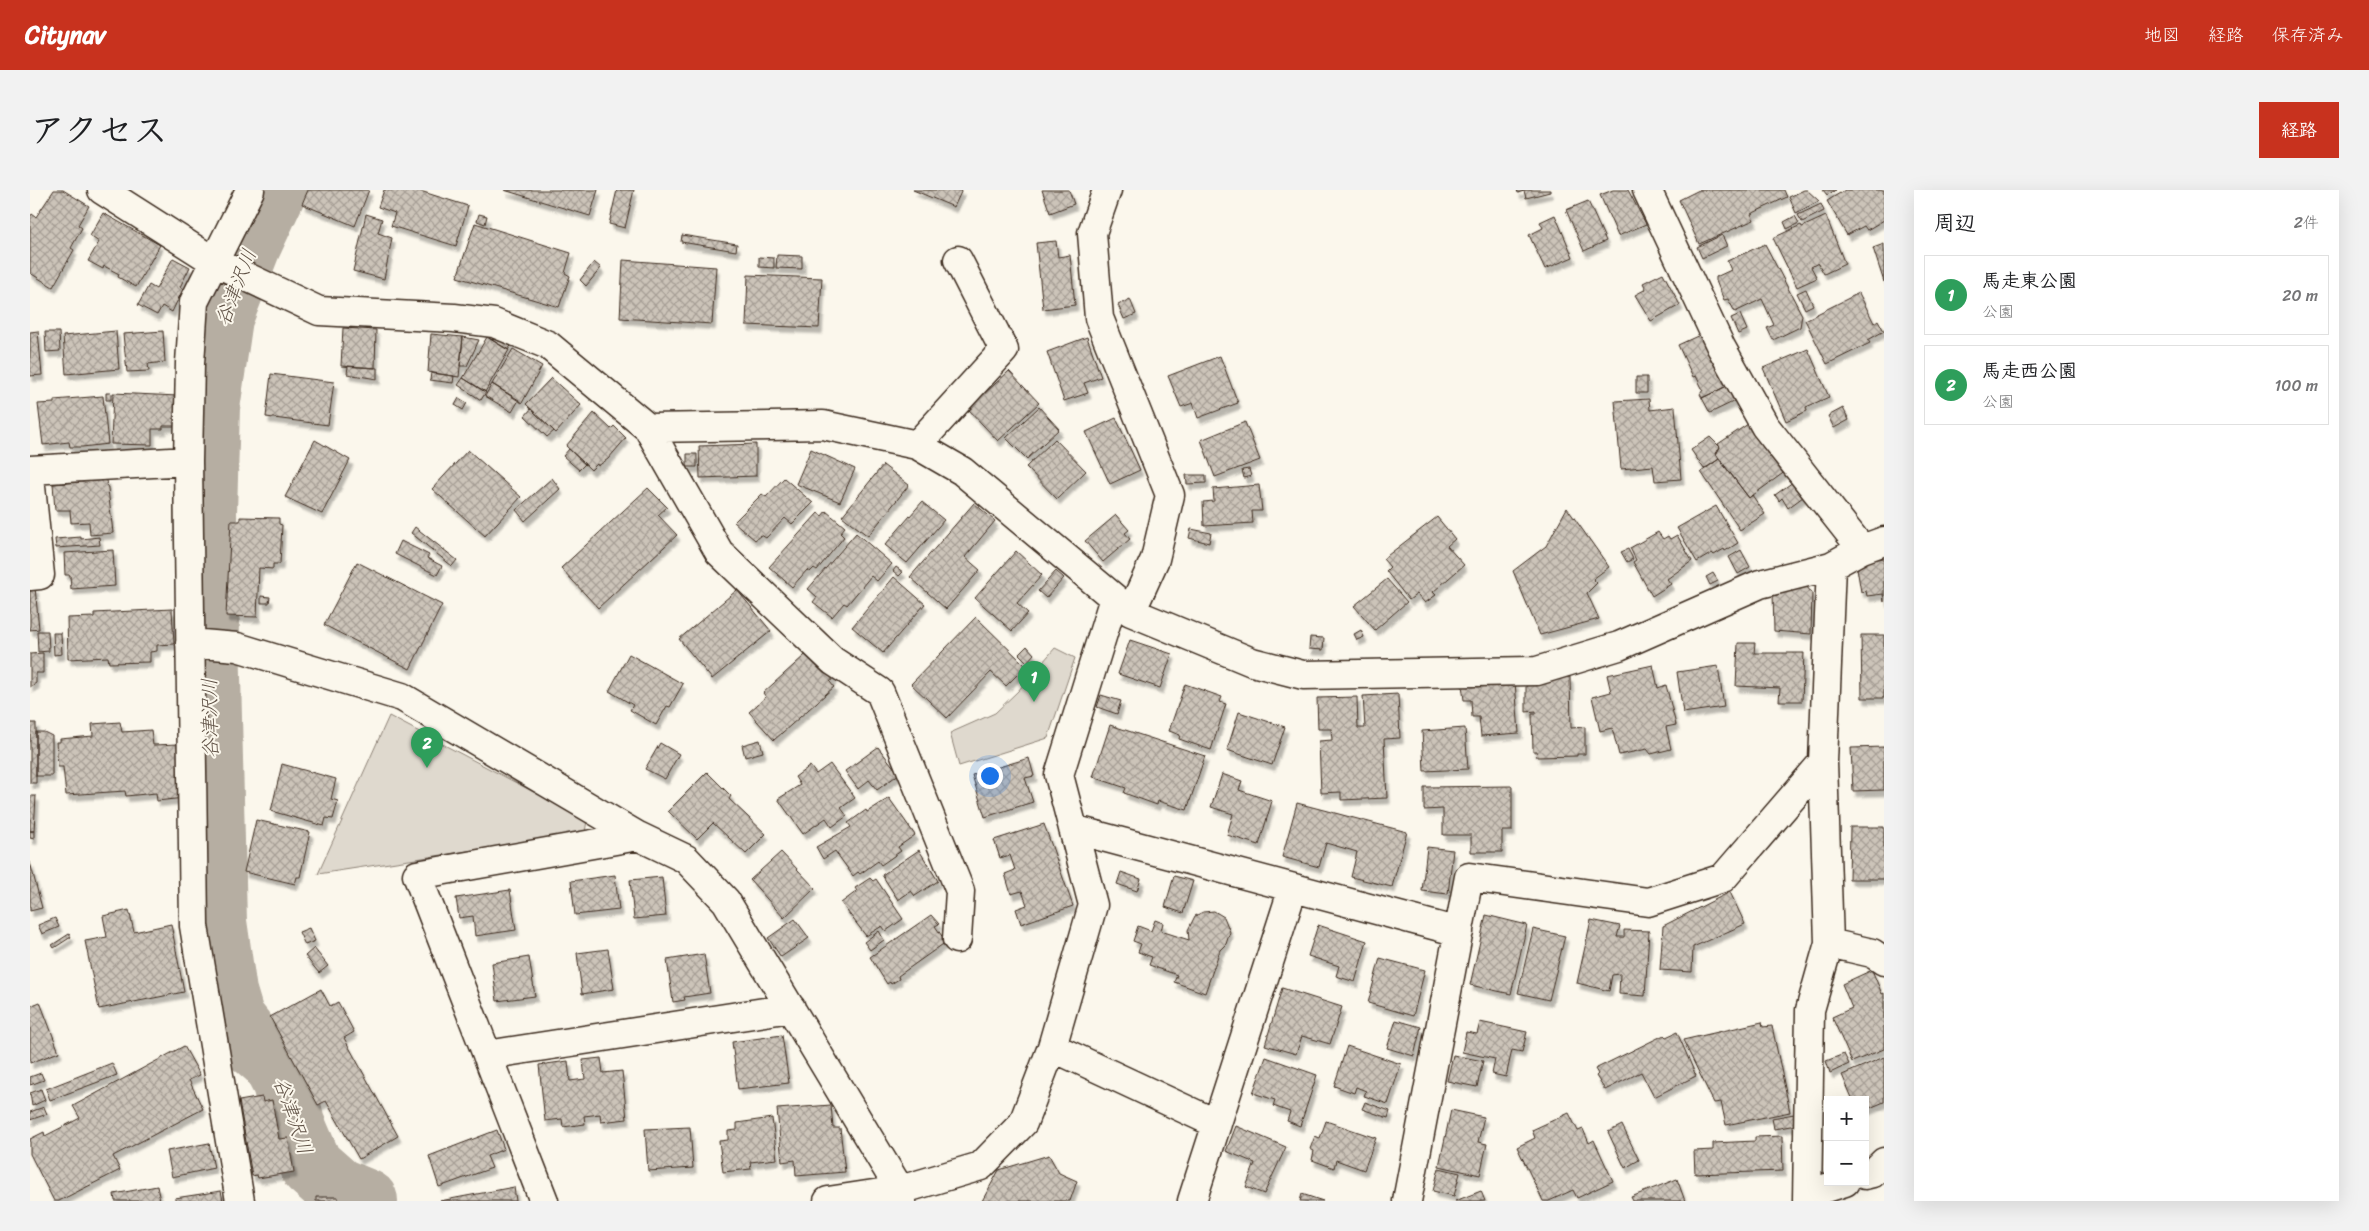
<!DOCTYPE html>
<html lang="ja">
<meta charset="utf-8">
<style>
body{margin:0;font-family:Sriracha,"Klee One",sans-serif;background:#f2f2f2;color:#202124}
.controls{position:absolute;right:15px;bottom:15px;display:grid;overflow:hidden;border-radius:0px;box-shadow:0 5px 20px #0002}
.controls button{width:45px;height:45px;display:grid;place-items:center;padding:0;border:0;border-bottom:1px solid #e0e0e0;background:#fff;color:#202124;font:25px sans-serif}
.you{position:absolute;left:959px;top:585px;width:18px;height:18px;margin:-12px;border:4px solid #fff;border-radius:50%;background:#1a73e8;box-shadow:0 0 0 8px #1a73e833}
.badge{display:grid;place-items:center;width:32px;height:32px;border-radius:50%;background:#c8321e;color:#fff;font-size:16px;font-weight:700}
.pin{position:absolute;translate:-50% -41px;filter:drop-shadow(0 1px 2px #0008)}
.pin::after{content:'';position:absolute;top:26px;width:18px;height:15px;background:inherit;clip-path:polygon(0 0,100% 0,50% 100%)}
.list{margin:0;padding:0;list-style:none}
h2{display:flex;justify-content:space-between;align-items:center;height:65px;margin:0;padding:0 20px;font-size:21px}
h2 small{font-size:16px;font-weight:400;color:#757577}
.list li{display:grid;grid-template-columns:32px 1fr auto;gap:15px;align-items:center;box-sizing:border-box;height:80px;margin:0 10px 10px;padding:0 10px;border:1px solid #e0e0e0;border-radius:0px}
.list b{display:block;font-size:19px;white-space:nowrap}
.list p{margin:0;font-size:16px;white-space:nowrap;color:#757577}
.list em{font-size:16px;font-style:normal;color:#757577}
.map{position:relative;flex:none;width:1854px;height:1011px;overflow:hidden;border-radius:0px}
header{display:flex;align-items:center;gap:30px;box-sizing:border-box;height:70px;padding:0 25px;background:#c8321e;color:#fff}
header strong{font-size:24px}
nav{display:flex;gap:28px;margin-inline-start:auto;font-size:18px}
.intro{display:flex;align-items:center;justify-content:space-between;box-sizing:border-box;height:120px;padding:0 30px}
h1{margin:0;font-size:35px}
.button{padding:12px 22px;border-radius:0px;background:#c8321e;color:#fff;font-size:18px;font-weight:700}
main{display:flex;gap:30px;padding:0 30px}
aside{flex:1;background:#fff;border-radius:0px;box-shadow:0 5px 20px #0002}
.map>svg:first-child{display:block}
.green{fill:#dfd9ce;stroke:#8d8276}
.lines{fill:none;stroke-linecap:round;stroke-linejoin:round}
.river{stroke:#b6aea2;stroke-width:64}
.building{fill:url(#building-cross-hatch);stroke:#3b2a1e;filter:url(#shadow)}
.minor-casing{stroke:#3b2a1e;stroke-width:31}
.minor{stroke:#fbf7ec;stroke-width:28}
.labels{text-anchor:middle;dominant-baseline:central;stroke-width:4;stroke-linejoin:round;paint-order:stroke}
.water-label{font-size:20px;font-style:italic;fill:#605246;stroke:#fbf7ec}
</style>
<header>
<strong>Citynav</strong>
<nav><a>地図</a><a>経路</a><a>保存済み</a></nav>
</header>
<div class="intro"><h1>アクセス</h1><a class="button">経路</a></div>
<main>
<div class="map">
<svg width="1854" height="1011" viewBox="0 0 1854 1011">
<defs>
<pattern id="building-cross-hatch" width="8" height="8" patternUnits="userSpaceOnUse" patternTransform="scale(1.25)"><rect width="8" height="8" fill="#ccc4b9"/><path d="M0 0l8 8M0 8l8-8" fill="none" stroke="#a79f96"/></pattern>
<filter id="shadow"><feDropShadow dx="3" dy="5.5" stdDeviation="1" flood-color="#0004"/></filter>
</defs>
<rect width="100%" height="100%" fill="#fbf7ec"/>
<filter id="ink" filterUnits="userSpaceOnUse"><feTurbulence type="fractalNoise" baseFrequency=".02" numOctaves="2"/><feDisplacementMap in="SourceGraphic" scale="10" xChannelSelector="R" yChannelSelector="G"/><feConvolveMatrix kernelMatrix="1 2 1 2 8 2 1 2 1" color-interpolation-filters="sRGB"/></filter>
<g filter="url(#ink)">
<!-- green -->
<path class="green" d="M1025 458 1045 468 1018 548 929 576 920 543 965 523 988 501Z
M359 526 557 630 555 643 288 684Z"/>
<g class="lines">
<!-- river -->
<path class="river" d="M245 0 219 56 191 128 178 217 175 323 185 732 195 802 203 829 221 852 242 870 254 893 263 934 281 976 307 999 336 1011"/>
</g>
<!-- building -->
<path class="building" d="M24 0H33L59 16 48 35 52 38 41 58 44 60 23 97 0 83V27L2 24 6 27Z
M278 0H339L325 36 272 14Z
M354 0H387L438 16 426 56 361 36 365 23 348 17Z
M474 0H568L560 26Z
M587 0H604L595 38 579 34Z
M883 0H932L924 17Z
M1012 0H1039L1044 14 1020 23Z
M1487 0H1520V2L1496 8 1494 1 1488 3Z
M1583 0H1598L1616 34 1588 46 1570 5Z
M1669 0H1754L1757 7 1721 24 1724 30 1669 54 1649 10Z
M1774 0H1777L1789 11 1766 23 1759 7Z
M1793 0H1806L1797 5Z
M1815 0H1854V30L1837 40 1834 36 1817 45 1797 11Z
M1558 11 1576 51 1554 61 1536 20Z
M1791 14 1794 21 1772 32 1768 25Z
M73 23 130 55 106 97 88 87 89 84 74 76 73 79 58 71 69 52 60 46Z
M336 24 352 29 348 43 362 48 354 89 323 81Z
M449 24 457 26 455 34 447 31Z
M1525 25 1543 67 1515 79 1499 45 1513 38 1510 32Z
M1765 26 1769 33 1757 39 1754 32Z
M1796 26 1815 74 1794 84 1788 73 1781 77 1787 88 1767 97 1743 48 1771 35 1772 37Z
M445 33 541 63 535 83 540 86 529 117 427 87Z
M652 45 707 54 706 61 651 52Z
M1692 45 1697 56 1672 68 1667 57Z
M1026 51 1028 67 1040 65 1045 115 1013 119 1006 53Z
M1735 54 1772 125 1770 137 1743 150 1737 138 1744 135 1732 109 1705 122 1698 109 1694 110 1686 91V87L1701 80 1697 71Z
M1854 54V92L1843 58Z
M747 65 772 66V79L746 78Z
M729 67 744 68V78L729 77Z
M143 68 160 77 150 97 153 99 142 122 132 116 127 125 108 115 119 95 126 99Z
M593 70 686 77 682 134 590 128Z
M564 72 571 78 556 96 550 90Z
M1633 83 1650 115 1621 131 1605 105 1616 99 1613 93Z
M718 85 792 88 789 138 716 135Z
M1776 99 1783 115 1775 119 1767 103Z
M1829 103 1844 133 1848 130 1854 141 1838 150 1840 153 1797 174 1775 130Z
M1100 109 1106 124 1094 129 1088 115Z
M1710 124 1717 140 1708 144 1701 128Z
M313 138 346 140 345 178 311 176Z
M8 141 12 185 0 186V142Z
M86 141 89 179 36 184 33 146Z
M133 141 135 172 118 174 119 181 97 182 93 144Z
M15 142H29L30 161 16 162Z
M1674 143 1699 195 1672 208 1670 204 1673 200 1666 186 1663 187 1648 155Z
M401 144 433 147 429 187 398 182Z
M433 147 449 150 437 176H430Z
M457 147 479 160 455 202 433 188Z
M1057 147 1071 187 1054 193 1058 203 1034 211 1017 162Z
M460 149 483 153 478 160Z
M483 159 512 176 492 213 462 194Z
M1778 159 1799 207 1776 217 1777 221 1756 231 1733 178Z
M1190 166 1208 213 1168 228 1163 213 1151 217 1138 186Z
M318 176 347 178V189L317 184Z
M979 181 1009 213 968 251 938 219Z
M401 183 424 186 423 193 400 190Z
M241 184 304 192 298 235 236 227Z
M1606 187H1617V203H1606Z
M433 188 456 202 451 210 428 195Z
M521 188 551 215 526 243 496 214Z
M462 194 489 210 482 222 455 206Z
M1699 195 1707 210 1680 223 1672 208Z
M76 203H81V210H76Z
M83 203 148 206 147 236H133V239H122V255L81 254Z
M73 206 78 254 52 257H40L39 252 13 255 8 214 24 213V210Z
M429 208 437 213 433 220 425 215Z
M1619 209 1620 220 1645 217 1651 289 1625 291 1623 276 1591 279 1585 211Z
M1009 217 1029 239 997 269 976 248Z
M1813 218 1819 230 1804 238 1798 226Z
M501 219 524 241 517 247 495 226Z
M564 223 581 239 584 236 596 248 578 269 568 276 567 274 561 280 536 256Z
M1086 228 1110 280 1080 294 1056 242Z
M1215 232 1230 270 1185 287 1171 250Z
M1721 232 1756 281 1719 308 1686 264 1690 257 1688 254Z
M1680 247 1690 257 1686 264 1689 269 1674 279 1661 260Z
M1025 249 1056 281 1027 309 996 277Z
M285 250 320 270 292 324 255 307Z
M726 254V286L670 288 669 256Z
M539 259 555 274 549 280 533 266Z
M781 259 825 279 810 312 766 294Z
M438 260 491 307 455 346 402 299Z
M657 264H667V277H657Z
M1689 269 1719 308 1722 305 1735 324 1710 340 1671 282Z
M853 275 879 295 838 346 812 326Z
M1219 279 1221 286 1214 288 1212 280Z
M1156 285H1176V293L1157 294Z
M522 288 530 299 495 331 486 320Z
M754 288 783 313 762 334 755 328 736 348 731 345 725 350 704 332 732 304 736 307Z
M1767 289 1777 304 1758 318 1752 308 1749 311 1745 305Z
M77 290 83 343 60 345 59 332 41 333 40 320H25L23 294Z
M1229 295 1232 321H1222L1223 333 1174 336 1173 312 1184 311 1183 299Z
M618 298 637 317 628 325 647 345 568 418 531 378Z
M892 312 914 330 877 373 855 355Z
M944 313 965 331 935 367 950 380 916 419 880 387Z
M1686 316 1708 353 1695 361 1694 359 1684 365 1682 363 1667 372 1647 338Z
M1537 318 1579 377 1563 389 1567 393 1557 403 1569 429 1510 445 1483 381 1516 356Z
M796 321 815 337 810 343 814 347 787 380 784 378 780 382 777 380 762 397 739 377 788 323 792 326Z
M1086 325 1099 340 1095 343 1100 349 1073 372 1055 351Z
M210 327 249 328V334L252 335 250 374H243V379L229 378 227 427 196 426 201 331H210Z
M1407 327 1425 349 1417 356 1434 375 1403 402 1406 405 1395 413 1387 404 1379 410 1356 381 1360 377 1353 369Z
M385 337 427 370 422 376 381 343Z
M1161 339 1181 343 1179 353 1159 348Z
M1628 342 1633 349 1638 346 1640 349 1647 345 1662 371 1637 389 1641 394 1622 406 1603 372 1606 370 1600 358Z
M826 343 862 374 847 391 841 386 817 415 814 413 802 427 783 412 787 407 778 399Z
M51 347V349L69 347 70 355 26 358 25 349Z
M371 351 399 365 397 368 412 376 407 385 365 364Z
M1598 359 1603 369 1597 372 1591 362Z
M83 360 85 396 41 399 40 385H35L34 363Z
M1711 360 1720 377 1708 384 1699 367Z
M986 361 1012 385 987 413 998 423 982 441 945 408Z
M1854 368V412L1853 404 1837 406 1836 401 1831 402 1826 372Z
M327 372 412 415 380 479 294 435Z
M866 377 873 382 869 386 863 381Z
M1026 381 1034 388 1016 408 1008 401Z
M1683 383 1688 391 1680 395 1676 387Z
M864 387 895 414 853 463 822 437Z
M1357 389 1377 412 1345 440 1324 416Z
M1776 396 1782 403 1781 444 1744 441 1743 403H1752V399Z
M5 397 9 439 0 440V398Z
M707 400 741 441 682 489 649 449Z
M231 406 240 407 239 413H231Z
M142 419 144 454 127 455V461L120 462V472L79 473 78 467 38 469 37 428 64 427V423Z
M946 427 996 476 976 496 961 482 917 528 881 494Z
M1331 440 1334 447 1327 450 1324 444Z
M7 441H18L19 461 8 462Z
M23 443H31L32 464 24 465Z
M1831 445H1854V508H1832Z
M1280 447 1294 448 1293 460 1279 459Z
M1100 450 1142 464 1130 498 1088 484Z
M1708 453H1725L1724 463H1774L1772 511H1749L1750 498 1706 496Z
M997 456 1004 464 997 472 989 464Z
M13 463V483H6V493L0 497V464Z
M599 464 653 494 640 517 637 516 626 535 600 520 603 515 579 501Z
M775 465 781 470 785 467 804 487 800 492 804 497 744 550 719 522 736 507 733 503Z
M1623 475 1628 498 1636 495 1646 535 1636 537 1641 559 1621 564 1617 559 1589 565 1582 538 1570 541 1562 507 1581 502 1577 485Z
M1688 476 1694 517 1653 523 1647 482Z
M1540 487 1541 538 1555 537V564H1547V566L1507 567 1506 561H1503L1502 524H1506V521L1496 522V489Z
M1485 492 1489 543 1451 546 1449 527H1442L1441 510H1434L1432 495Z
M1155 494 1192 507 1190 512 1196 514 1181 560 1149 549 1150 545 1139 541Z
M1368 504 1370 548 1354 549 1357 608 1311 610V602L1291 603 1289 551 1302 550 1301 539H1288L1287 508 1327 507 1328 538H1335L1333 506Z
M1071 505 1091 511 1087 524 1067 517Z
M1209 522 1255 537 1242 575 1197 560Z
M90 532 92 542 121 540 123 555 149 554 154 608 127 611 126 603 96 606 95 601 36 605 33 577H28L26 552H30V549L63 546 62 534Z
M0 533H6V593H0Z
M1080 535 1175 566 1157 620 1128 611 1127 615 1094 603 1096 598 1063 587Z
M1435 538 1438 579 1394 581 1392 541Z
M6 542H14L22 546V586H6Z
M730 550 733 562 715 567 712 555Z
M630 553 649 564 635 589 615 579Z
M848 557 869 584 847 600 839 590 828 599 815 581Z
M1854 557V600L1823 601 1821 558Z
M999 568 1004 586 995 588 1003 612 955 627 942 585Z
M252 574 306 589 301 609 308 611 303 629 296 628 294 636 241 621Z
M800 574 825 608 811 618 817 626 802 637 796 628 773 644 748 609 770 595 765 587 780 576 786 584Z
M677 582 701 606 699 609 736 644 716 664 683 633 667 649 638 621Z
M1192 584 1212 591 1209 600 1242 611 1229 655 1197 645 1203 624 1181 617Z
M1482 596V641H1472V662H1441V645H1413V619L1394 620V597Z
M0 606H6L4 641H0Z
M859 608 885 645 868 657 871 661 851 675 848 671 830 684 828 682 823 686 805 661 793 669 786 657 821 637 818 633 836 620 837 622Z
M1267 613 1377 642 1362 697 1321 687 1327 662 1296 653 1289 677 1252 667Z
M226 630 280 642 270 687H267L265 694 214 682Z
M1014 634 1043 716 991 734 986 719 997 715 992 701 981 704 975 684 985 680 980 665 970 668 964 650Z
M1820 637H1854V689H1819Z
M0 641H4V649L0 648Z
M1397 657 1423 660 1418 704 1392 701Z
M889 660 908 691 885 706 881 701 868 710 852 685Z
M751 662 785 698 754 728 720 690Z
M0 672 12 718 0 721Z
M1091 682 1111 689 1107 701 1087 694Z
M585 685 589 720 545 725 541 691Z
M1144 686 1163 691 1153 723 1135 717Z
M632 687 636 726 604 729 600 690Z
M840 688 843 691 846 689 873 729 856 741 852 736 836 746 811 713 827 701 825 698Z
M480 700 486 740 445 746 443 726 429 728 426 708Z
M1700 702 1715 734 1663 757 1662 782 1630 780 1633 736Z
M99 720 104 742 141 734 154 802 69 819 55 751 77 747 73 726Z
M1184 721 1194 727 1200 742 1196 754 1190 760 1175 803 1144 792 1147 785 1119 775 1122 767 1108 762 1111 754 1103 751 1108 736 1121 741 1125 730 1133 733 1131 741 1159 750 1158 740 1165 726 1173 722Z
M901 725 909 734 905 736 916 752 868 786 869 789 861 794 860 792 857 794 840 767Z
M1456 725 1497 735 1481 804 1440 795Z
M25 728 29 737 12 744 8 735Z
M765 729 779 748 751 767 738 748Z
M1561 730 1590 736 1587 747H1594V740L1619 741 1615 806 1589 804 1590 784 1582 785 1579 801 1547 793Z
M1288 735 1337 751 1325 792 1306 786 1309 776 1278 766Z
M279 738 285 751 275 755 269 742Z
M1503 739 1535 746 1519 810 1488 803Z
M849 741 854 750 840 760 834 752Z
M39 744 41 747 24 758 22 755Z
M284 758 298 776 289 783 275 766Z
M578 759 584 799 552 804 547 763Z
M674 764 680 803 654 807 655 810 643 812 637 770Z
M499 767 505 806 467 811 462 773Z
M1350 768 1395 780 1383 826 1338 813Z
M1842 780 1852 804 1854 803V859L1822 872 1802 827 1822 818 1812 794Z
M1252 798 1312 817 1300 854 1272 846 1266 864 1235 855Z
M291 799 300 816 308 812 324 842 314 848 368 946 329 969 296 911 288 915 240 827Z
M10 812 29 862 0 873V816Z
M1366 830 1391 837 1384 866 1357 858Z
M1450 832 1497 842 1492 862 1482 860 1476 887 1462 884 1465 869 1432 862 1436 842 1447 844Z
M1732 832 1733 837 1742 836 1760 922 1696 935 1691 912 1684 913 1653 850Z
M1647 842 1666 886 1624 907 1611 882 1575 900 1566 886 1568 884 1565 879 1634 845 1636 847Z
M752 845 759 893 708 899 702 852Z
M154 856 170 885 159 890 173 919 83 966 90 980 29 1011H24L0 964V949L14 942 15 946 50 928 43 916Z
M1317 856 1371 874 1358 914 1334 906 1336 901 1326 897 1324 903 1304 896Z
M1814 864 1819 874 1800 883 1796 871Z
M1423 865 1453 871 1447 897 1417 891Z
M1236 867 1287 885 1270 936 1257 931 1260 922 1243 916 1245 910 1223 903Z
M1854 867V912L1835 920V910H1823L1812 885Z
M571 868 573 883 592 881 597 929 571 932 570 924 554 926 555 934 533 937 532 929 515 931 509 875 538 871 540 891 555 889 553 870Z
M82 873 87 885 20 910 16 899Z
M11 883 14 890 0 895V887Z
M11 899 15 910 2 916 0 903Z
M232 907 233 912 242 910 249 949 258 948 264 982 228 988 227 985 222 986 209 911Z
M1335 912 1360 921 1358 928 1332 919Z
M801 915 803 938H810L815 982 766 986 765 970 752 972 747 919Z
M14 917 17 924 0 930V922Z
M1421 920 1454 927 1448 952 1457 954 1450 985 1409 976Z
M1539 923 1548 941 1553 939 1559 953 1564 950 1583 991 1547 1008 1543 1000 1519 1011H1513L1487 957 1505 948 1502 940Z
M1764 924 1766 935 1744 939 1742 928Z
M742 928 747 969 720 972 721 979 693 982 689 951 698 950V941L707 940V933Z
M1296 931 1346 948 1334 980 1306 970 1304 978 1282 970 1284 961 1280 959 1285 946 1290 948Z
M1592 935 1609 970 1595 978 1578 942Z
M1206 936 1256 957 1234 1004 1216 997 1225 973 1196 961Z
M660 937 663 978 618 981 615 939Z
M467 940 474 959 457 966 462 978 409 997 399 966Z
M1752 946 1753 981 1665 984 1664 961 1683 960V953L1725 951V947Z
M179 953 184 978 142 987 137 961Z
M1019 965 1029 983 1047 991 1040 1011H952L969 980Z
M1409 978 1430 983 1424 1006 1403 1001Z
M1647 989 1655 1011H1603L1601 1007Z
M127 996 130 1011H85L84 1004Z
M484 997 486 1011H410Z
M191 1001 193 1011H145V1008Z
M1451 1001 1455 1011H1425Z
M1272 1004 1293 1011H1270Z
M286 1007H308V1011H286Z"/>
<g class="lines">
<!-- minor casing -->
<g class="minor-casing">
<path id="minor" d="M72 0 185 72 289 121 424 128 464 133 518 155 618 238 793 235 887 255 932 281 1101 422 1222 472 1273 485 1507 481 1589 456 1730 394 1801 376 1832 359 1854 351
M1077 0 1062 43 1069 128 1140 305 1125 369 1101 422
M1617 0 1691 157 1735 236 1832 359
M618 238 689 362 803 471 850 502 930 701 927 749
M887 255 974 160 928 70
M0 280 158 271
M0 287 10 385 0 386
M160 453 207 457 372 507 608 646
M1043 639 1429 742
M1799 753 1842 763 1854 771
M1022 857 1187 934
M457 865 761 818
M1835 985 1843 983 1854 972
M1778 1004 1815 992
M210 1011 164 736 158 271 160 173 164 112 220 0
M514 1011 387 685 608 646 656 669 696 711 870 1000 872 1011
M798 1011 870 1000 951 976 993 933 1022 857 1063 715 1029 585 1084 408
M1162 1011 1263 698
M1377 1011 1439 687 1618 712 1693 688 1793 572
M1777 1011 1780 820 1799 753 1793 572 1801 376"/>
</g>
<!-- minor -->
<use href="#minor" class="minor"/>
</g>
</g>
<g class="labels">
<!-- water labels -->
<g class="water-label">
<text transform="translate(206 97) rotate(-69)">谷津沢川</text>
<text transform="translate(180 528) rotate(-91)">谷津沢川</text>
<text transform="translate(263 926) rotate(71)">谷津沢川</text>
</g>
</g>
</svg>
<div class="controls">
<button>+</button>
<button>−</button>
</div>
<div class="you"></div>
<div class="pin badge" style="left:1004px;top:512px;background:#2e9e5b">1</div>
<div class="pin badge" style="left:397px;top:578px;background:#2e9e5b">2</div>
</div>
<aside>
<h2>周辺<small>2件</small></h2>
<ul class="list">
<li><span class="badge" style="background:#2e9e5b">1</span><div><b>馬走東公園</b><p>公園</p></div><em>20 m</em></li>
<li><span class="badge" style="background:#2e9e5b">2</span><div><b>馬走西公園</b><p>公園</p></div><em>100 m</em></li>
</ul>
</aside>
</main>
